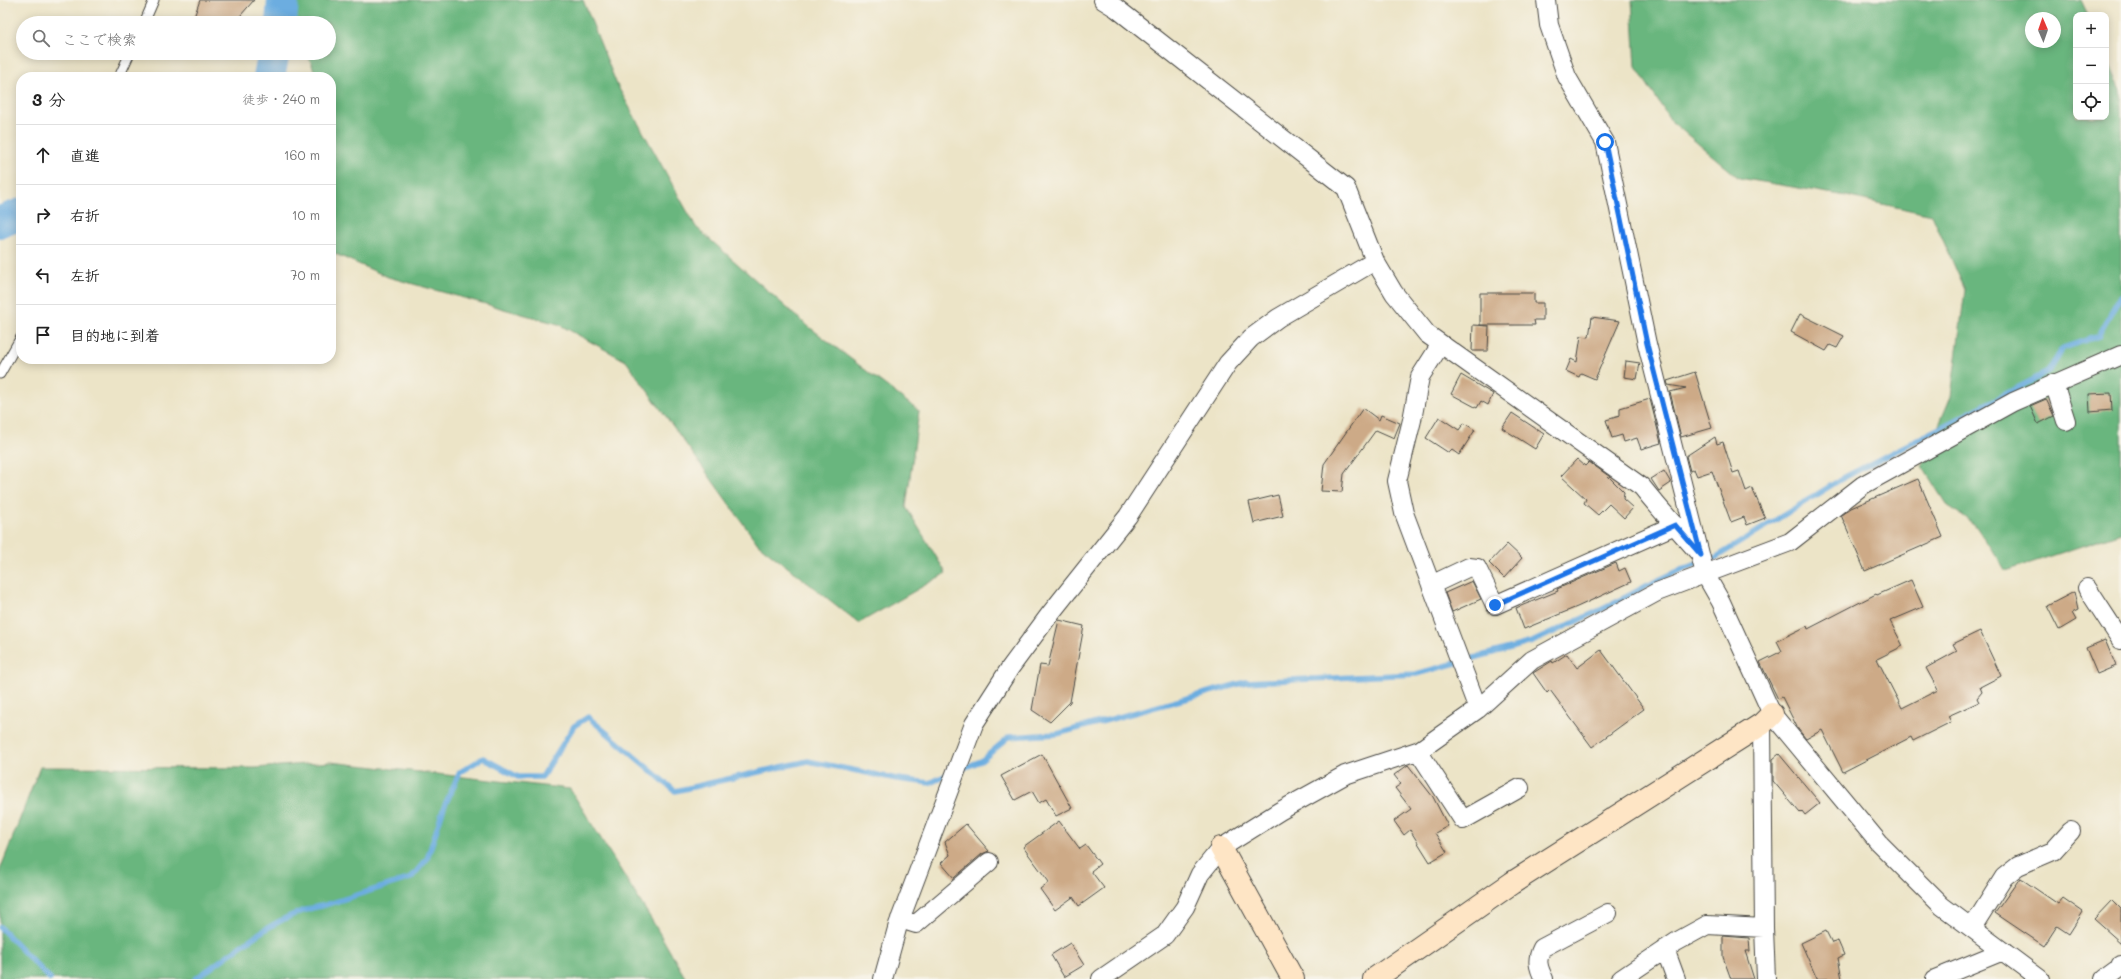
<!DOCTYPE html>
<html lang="ja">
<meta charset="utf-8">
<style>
body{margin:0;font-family:Mali,"Klee One",sans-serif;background:#f2f2f2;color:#222}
.controls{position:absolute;right:12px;top:12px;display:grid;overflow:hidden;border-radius:8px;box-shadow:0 2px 10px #0003}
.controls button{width:36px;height:36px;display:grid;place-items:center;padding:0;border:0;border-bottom:1px solid #e0e0e0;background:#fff;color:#222;font:20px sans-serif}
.compass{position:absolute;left:2025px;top:12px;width:36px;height:36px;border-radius:50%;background:#fff;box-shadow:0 2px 10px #0003;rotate:358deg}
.stop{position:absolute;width:12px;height:12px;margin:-9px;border:3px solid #1a73e8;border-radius:50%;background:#fff}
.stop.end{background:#1a73e8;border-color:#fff;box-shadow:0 1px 4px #0008}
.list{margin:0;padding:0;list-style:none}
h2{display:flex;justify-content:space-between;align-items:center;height:52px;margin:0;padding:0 16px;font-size:17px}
h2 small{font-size:13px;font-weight:400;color:#767676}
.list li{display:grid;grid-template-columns:26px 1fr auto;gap:12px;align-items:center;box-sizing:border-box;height:60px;padding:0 16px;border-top:1px solid #e0e0e0}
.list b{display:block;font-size:15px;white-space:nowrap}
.list em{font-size:13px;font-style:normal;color:#767676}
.icon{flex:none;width:22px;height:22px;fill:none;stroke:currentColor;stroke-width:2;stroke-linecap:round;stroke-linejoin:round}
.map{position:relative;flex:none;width:2121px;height:979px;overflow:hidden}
.search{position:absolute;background:#fff;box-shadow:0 2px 10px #0003;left:16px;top:16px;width:320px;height:44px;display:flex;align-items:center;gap:10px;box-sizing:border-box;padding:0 14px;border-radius:22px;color:#767676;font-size:15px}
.panel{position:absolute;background:#fff;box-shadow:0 2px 10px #0003;left:16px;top:72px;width:320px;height:292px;border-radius:16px}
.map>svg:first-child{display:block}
.forest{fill:#69b67e;stroke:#4a7054;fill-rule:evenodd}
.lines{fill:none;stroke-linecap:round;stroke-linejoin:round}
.stream{stroke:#6cade0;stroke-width:5.5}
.river{stroke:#6cade0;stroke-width:32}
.building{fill:#cdaa87}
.lane-casing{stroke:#484742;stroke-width:11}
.street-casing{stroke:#484742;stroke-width:20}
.secondary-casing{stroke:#484742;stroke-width:24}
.lane{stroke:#fff;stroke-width:9}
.street{stroke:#fff;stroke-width:18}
.secondary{stroke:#fee5c5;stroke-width:22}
.route{stroke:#1a73e8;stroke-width:5}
</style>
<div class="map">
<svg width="2121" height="979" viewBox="0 0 2121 979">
<rect width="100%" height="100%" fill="#f7f3e8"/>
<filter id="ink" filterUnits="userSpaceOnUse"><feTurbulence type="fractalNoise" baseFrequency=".025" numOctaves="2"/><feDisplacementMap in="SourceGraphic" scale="8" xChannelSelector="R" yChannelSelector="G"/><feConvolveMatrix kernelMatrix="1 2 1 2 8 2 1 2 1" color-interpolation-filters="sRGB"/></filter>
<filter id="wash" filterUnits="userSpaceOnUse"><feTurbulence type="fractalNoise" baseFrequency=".012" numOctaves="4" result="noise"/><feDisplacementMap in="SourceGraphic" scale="16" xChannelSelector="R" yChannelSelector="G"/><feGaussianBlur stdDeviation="0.9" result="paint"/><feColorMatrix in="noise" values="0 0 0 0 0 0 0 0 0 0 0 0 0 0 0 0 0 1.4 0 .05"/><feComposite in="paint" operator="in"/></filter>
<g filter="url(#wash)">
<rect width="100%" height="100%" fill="#ece4c7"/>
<!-- forest -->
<path class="forest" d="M283 0H583L617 85 696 227 804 323 919 411 906 507 946 573 859 623 758 544 626 361 558 324 388 277 331 252V77H317L307 53H329V23H293Z
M1632 0H2081L2088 15H2076V117H2106V56L2121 91V533L2006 571 1975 525 1946 504 1922 466 1951 396 1965 290 1932 215 1846 196 1739 178 1671 121 1636 67ZM2031 18H2055V42H2031Z
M331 762 570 789 653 922 686 979H0V870L40 767 255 768Z"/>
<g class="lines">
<!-- stream -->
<path class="stream" d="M961 769 981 761 1009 737 1057 734 1246 682 1416 674 1532 642 1611 605 1654 582 1685 568 1715 558 1843 478 2048 372 2063 348 2098 336 2121 296
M0 927 50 979
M195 979C232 954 277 913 322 906L411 878 427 859 444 807 460 772 483 758 518 777H542L574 726 588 717 675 791 808 761 897 779 930 783 951 773"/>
<!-- river -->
<path class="river" d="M281 23 283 0
M269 77 274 53
M0 222 21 214"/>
</g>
<g id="blocks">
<!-- building -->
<path class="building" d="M200 0H254L234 23H192Z
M1480 293H1534V303H1543V320H1534L1535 325H1480Z
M1800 314 1844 336 1837 348 1830 345 1826 351 1791 332Z
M1592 317 1620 321 1595 379 1581 373 1579 377 1566 371 1571 359 1577 362 1581 336 1589 337Z
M1473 325 1489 326 1488 351H1472Z
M1626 361 1640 363 1637 379 1624 377Z
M1695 372 1712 428 1681 437 1670 392 1686 388 1668 385 1667 381Z
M1461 375 1493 394 1488 405 1481 401 1477 408 1451 394Z
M2111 393 2112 410 2090 412 2089 394Z
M1650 399 1661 443 1641 449 1637 438 1624 442 1622 435 1612 438 1606 420 1620 416V408Z
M2046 399 2054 416 2038 424 2030 406Z
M1363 408 1379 420 1381 415 1400 423 1394 438 1376 430 1344 474 1342 492 1321 491 1324 464Z
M1512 413 1544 434 1535 449 1502 428Z
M1439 417 1459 430 1464 423 1475 430 1459 455 1452 450 1449 453 1426 438Z
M1715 437 1717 444 1723 442 1733 473 1739 471 1746 491 1752 488 1765 518 1747 525 1744 517 1731 522 1712 471 1697 476 1694 469 1690 471 1686 456Z
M1577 459 1585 466 1589 462 1606 474 1624 492 1623 499 1633 508 1624 518 1609 504 1598 515 1584 503 1586 499 1561 476Z
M1664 471 1671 483 1659 491 1651 479Z
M1918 479 1943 537 1865 571 1841 515 1851 508Z
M1278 495 1283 516 1254 523 1249 502Z
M1507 544 1522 558 1504 578 1489 563Z
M1616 563 1619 571 1625 568 1631 582 1577 607 1524 629 1516 608 1558 591 1557 589Z
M1911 580 1923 607 1890 621 1903 646 1877 659 1902 708 1938 690 1926 668 1957 651 1953 644 1980 631 2001 676 1980 687 1982 692 1977 698 1979 702 1948 716 1951 722 1913 741 1911 737 1843 772 1822 730 1806 739 1798 729 1782 697 1778 699 1760 662 1782 651 1777 641 1807 626 1808 629 1876 594 1877 595Z
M1472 581 1481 599 1452 612 1445 593Z
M2074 592 2078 610 2072 613 2076 620 2059 630 2047 606Z
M1059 620 1084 626 1070 702 1050 722 1032 710 1040 665 1048 666Z
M2105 640 2116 666 2097 674 2086 648Z
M1601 650 1644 709 1592 747 1550 690 1547 693 1533 673 1552 661 1553 663 1567 654 1577 668Z
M1042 754 1072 808 1056 816 1046 799 1039 803 1032 791 1015 800 1001 776Z
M1779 754 1820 803 1805 815 1802 811 1800 813 1773 781V759Z
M1408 765 1433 797 1448 826 1435 833 1447 852 1430 862 1410 830 1404 835 1394 821 1411 809 1395 788 1401 784 1394 775Z
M1059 821 1080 849 1086 845 1100 864 1091 871 1104 888 1079 906 1073 897 1055 910 1040 889 1049 882 1023 847Z
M966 824 989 851 982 854 954 878 941 863 950 855 945 842Z
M2020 878 2058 904 2063 898 2083 912 2069 934 2057 926 2044 946 1995 913Z
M2112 900 2121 909V943L2094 919Z
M1826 931 1832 943 1838 941 1844 955 1838 958 1842 979H1817L1801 943Z
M1723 936 1749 938 1750 951H1745L1754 979H1731L1723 957Z
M1070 943 1084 965 1064 977 1051 955Z"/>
</g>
</g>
<g filter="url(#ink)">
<use href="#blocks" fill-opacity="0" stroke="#484742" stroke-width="1"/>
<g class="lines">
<!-- lane casing -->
<g class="lane-casing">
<path id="lane" d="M144 23 154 0
M119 77 130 53
M0 374 21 337"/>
</g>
<!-- street casing -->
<g class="street-casing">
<path id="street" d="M1103 0 1116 8 1346 188 1375 261 1394 293 1427 334 1642 487C1660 510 1680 531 1699 553
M1546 0 1549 25 1567 77 1605 142 1647 344 1705 574 1721 602 1772 714 1879 843 1942 906 2040 979
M1441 344 1420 377 1412 420 1397 481 1404 513 1478 709
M2054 383 2066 421
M1431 585 1469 567 1477 568 1495 605 1675 525
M2087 588 2121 640
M1762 724 1764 928 1766 979
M1418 751 1463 820 1520 788
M900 919 916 924 989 862
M1972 928 2004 877 2018 866 2053 851 2071 831
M1665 949 1676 979
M883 979 898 925 974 724 1010 668 1050 614 1128 516 1228 363 1251 338 1278 318 1375 261
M1101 979 1165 935 1185 907 1200 874 1221 848 1280 811 1345 775 1420 750 1478 709 1532 660 1657 592 1790 542 1863 485 2013 402 2121 355
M1544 979C1538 967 1536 960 1542 948L1608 913
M1621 979 1676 942 1707 925 1764 928
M1935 979 2003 951
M2104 979 2119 968 2121 964"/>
</g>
<!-- secondary casing -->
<g class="secondary-casing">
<path id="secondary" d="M1221 848 1293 979
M1374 979 1512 883 1762 724 1772 714"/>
</g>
<!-- lane -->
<use href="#lane" class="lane"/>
<!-- street -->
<use href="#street" class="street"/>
<!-- secondary -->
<use href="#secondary" class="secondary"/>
</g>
</g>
<g class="lines" filter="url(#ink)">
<!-- route -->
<path class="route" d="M1495 605 1675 525 1701 555 1647 344 1605 142"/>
</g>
</svg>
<div class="controls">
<button>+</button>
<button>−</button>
<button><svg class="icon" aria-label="locate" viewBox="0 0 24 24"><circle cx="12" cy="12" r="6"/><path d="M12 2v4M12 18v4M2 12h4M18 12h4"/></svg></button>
</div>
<svg class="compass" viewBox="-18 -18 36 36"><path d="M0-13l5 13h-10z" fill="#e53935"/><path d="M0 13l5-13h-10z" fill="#767676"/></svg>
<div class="stop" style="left:1605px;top:142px"></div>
<div class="stop end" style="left:1495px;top:605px"></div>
<div class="search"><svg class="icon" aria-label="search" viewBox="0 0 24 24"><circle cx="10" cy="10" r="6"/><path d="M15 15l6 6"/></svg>ここで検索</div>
<section class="panel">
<h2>3 分<small>徒歩 · 240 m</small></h2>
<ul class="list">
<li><svg class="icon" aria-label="ahead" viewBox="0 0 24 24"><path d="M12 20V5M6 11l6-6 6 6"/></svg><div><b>直進</b></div><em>160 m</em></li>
<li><svg class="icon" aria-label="right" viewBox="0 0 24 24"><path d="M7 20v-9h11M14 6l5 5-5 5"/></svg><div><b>右折</b></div><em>10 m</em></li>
<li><svg class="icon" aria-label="left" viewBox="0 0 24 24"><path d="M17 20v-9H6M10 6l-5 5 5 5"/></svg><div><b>左折</b></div><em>70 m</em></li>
<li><svg class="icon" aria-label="arrive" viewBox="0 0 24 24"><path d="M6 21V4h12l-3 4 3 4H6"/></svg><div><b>目的地に到着</b></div></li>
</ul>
</section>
</div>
